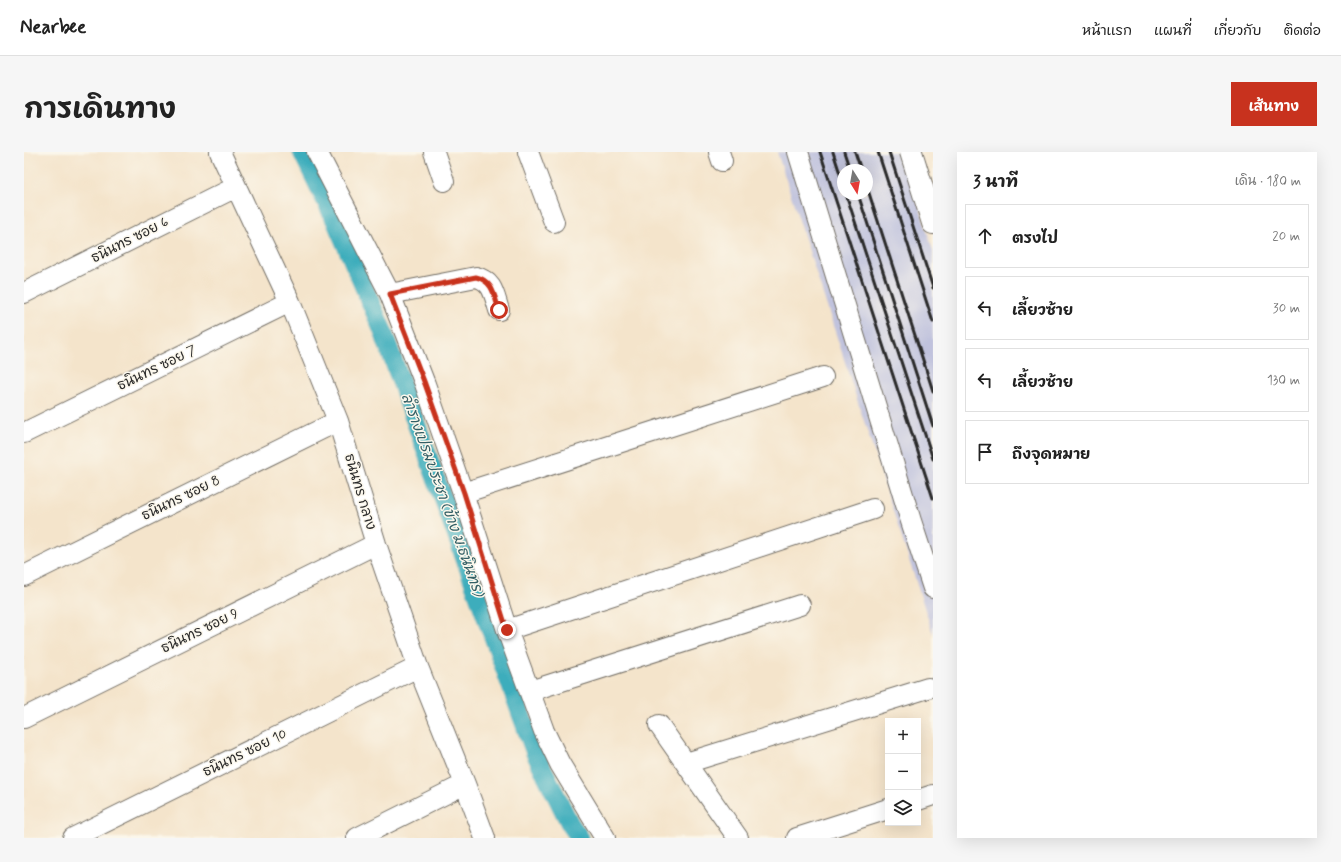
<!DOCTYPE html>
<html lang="th">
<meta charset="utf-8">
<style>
body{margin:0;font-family:Mynerve,"Playpen Sans Thai",sans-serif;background:#f6f6f6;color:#222}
.controls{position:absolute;right:12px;bottom:12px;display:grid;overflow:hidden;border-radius:0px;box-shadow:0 4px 16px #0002}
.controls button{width:36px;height:36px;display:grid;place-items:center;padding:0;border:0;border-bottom:1px solid #e0e0e0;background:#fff;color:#222;font:20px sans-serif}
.compass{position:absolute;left:813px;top:12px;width:36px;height:36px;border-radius:50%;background:#fff;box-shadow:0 4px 16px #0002;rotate:169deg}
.stop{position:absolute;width:12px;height:12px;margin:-9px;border:3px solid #c8321e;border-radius:50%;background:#fff}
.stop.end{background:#c8321e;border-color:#fff;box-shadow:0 1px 4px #0008}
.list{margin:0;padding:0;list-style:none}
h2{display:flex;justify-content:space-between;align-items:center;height:52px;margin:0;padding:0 16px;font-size:17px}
h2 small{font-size:13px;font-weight:400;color:#767676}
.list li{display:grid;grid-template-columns:26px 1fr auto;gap:12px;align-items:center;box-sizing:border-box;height:64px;margin:0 8px 8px;padding:0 8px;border:1px solid #e0e0e0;border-radius:0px}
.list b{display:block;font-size:15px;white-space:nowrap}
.list em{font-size:13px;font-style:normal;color:#767676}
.icon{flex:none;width:22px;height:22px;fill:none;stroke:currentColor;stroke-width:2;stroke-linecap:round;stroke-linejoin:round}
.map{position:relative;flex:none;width:909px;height:686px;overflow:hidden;border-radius:0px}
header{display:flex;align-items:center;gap:24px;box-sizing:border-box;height:56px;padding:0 20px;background:#fff;border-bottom:1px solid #e0e0e0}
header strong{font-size:19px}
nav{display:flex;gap:22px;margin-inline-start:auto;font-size:14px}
.intro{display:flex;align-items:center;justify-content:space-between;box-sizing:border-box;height:96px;padding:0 24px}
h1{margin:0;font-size:28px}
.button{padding:10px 18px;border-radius:0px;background:#c8321e;color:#fff;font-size:14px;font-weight:700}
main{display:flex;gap:24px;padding:0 24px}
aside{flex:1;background:#fff;border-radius:0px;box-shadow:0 4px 16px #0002}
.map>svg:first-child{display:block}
.industrial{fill:#c0c2dd;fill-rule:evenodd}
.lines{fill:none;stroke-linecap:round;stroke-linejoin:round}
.canal{stroke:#3eadbc;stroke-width:19}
.minor-casing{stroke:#716c63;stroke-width:22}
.major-casing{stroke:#716c63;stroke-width:24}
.minor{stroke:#fff;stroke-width:20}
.major{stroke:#fff;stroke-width:22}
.rail{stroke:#2b2b2b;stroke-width:3}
.route{stroke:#c8321e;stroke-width:5}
.labels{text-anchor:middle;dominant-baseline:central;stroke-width:3;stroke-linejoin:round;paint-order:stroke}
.street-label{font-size:14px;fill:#2b2b2b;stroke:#fbf7ec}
.water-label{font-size:15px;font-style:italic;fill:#335f65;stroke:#fbf7ec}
</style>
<header>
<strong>Nearbee</strong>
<nav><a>หน้าแรก</a><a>แผนที่</a><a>เกี่ยวกับ</a><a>ติดต่อ</a></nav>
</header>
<div class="intro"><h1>การเดินทาง</h1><a class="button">เส้นทาง</a></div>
<main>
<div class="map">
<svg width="909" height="686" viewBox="0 0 909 686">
<rect width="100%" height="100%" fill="#fbf7ec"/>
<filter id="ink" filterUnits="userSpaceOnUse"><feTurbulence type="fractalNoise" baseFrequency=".025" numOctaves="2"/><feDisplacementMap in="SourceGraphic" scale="8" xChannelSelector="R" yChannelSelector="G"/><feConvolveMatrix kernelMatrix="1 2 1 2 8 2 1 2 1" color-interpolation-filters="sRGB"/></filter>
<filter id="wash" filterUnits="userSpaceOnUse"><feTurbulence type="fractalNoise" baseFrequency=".012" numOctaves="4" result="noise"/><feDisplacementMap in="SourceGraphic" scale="16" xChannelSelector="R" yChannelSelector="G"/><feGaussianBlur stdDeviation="0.9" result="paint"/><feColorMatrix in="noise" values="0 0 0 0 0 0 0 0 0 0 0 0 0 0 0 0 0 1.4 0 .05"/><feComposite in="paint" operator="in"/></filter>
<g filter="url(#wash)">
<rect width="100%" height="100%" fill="#f4e4cb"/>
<!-- industrial -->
<path class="industrial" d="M753 0H879L909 99V482ZM819 18H843V42H819Z"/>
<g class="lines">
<!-- canal -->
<path class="canal" d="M278 0 311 68 358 177 511 601 546 672 556 686"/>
</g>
</g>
<g filter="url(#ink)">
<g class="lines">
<!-- minor casing -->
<g class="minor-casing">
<path id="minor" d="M196 0 266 150 314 269 352 392 394 515 441 632 461 686
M293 0 366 142 401 232 439 341 483 478 520 579 536 612 581 686
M410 0 420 29
M504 0 530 70
M695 0 698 9
M774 0 887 369 909 436
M0 141 212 35
M366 142 452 125C469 129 470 143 475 158
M0 281 266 150
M439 341 799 225
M0 424 314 269
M483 478 849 357
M506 539 776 453
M0 566 352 392
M635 573 714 686
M662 611 904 536
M894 648 909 643
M49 686 394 515
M333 686 441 632
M773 686 864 657"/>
</g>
<!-- major casing -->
<g class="major-casing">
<path id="major" d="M887 0 909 71"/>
</g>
<!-- minor -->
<use href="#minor" class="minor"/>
<!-- major -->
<use href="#major" class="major"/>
<!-- rail -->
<path class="rail" d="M796 0 909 346
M809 0 819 31
M820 0 826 18
M831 0 837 18
M854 0 909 170
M865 0 909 136
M843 35 909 239
M822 42 909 307
M834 42 909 274"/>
</g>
</g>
<g class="lines" filter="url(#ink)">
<!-- route -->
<path class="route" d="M475 158C470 143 469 129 452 125L366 142 401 232 440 341 483 478"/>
</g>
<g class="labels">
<!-- street labels -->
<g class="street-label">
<text transform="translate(106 88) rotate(-27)">ธนินทร ซอย 6</text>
<text transform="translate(133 216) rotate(-26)">ธนินทร ซอย 7</text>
<text transform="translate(336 340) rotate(73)">ธนินทร กลาง</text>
<text transform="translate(157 346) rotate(-26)">ธนินทร ซอย 8</text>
<text transform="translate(176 479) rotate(-26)">ธนินทร ซอย 9</text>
<text transform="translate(221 601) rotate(-26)">ธนินทร ซอย 10</text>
</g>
<!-- water labels -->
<g class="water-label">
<text transform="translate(418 343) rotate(70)">ลำรางเปรมประชา (ข้าง ม.ธนินทร)</text>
</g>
</g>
</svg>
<div class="controls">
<button>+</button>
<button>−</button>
<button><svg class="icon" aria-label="layers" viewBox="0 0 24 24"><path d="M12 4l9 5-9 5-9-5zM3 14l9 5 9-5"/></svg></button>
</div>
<svg class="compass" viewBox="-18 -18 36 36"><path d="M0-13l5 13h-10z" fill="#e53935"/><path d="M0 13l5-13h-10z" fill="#767676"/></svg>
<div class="stop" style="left:475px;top:158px"></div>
<div class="stop end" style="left:483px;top:478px"></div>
</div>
<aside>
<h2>3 นาที<small>เดิน · 180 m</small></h2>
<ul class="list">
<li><svg class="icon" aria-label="ahead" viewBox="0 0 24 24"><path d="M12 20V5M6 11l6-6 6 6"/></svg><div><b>ตรงไป</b></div><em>20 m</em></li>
<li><svg class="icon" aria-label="left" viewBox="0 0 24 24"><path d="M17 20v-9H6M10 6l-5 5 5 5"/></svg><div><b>เลี้ยวซ้าย</b></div><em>30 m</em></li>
<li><svg class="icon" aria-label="left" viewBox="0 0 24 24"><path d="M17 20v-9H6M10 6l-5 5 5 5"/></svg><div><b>เลี้ยวซ้าย</b></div><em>130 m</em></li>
<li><svg class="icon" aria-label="arrive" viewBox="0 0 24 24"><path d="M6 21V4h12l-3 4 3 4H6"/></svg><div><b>ถึงจุดหมาย</b></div></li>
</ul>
</aside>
</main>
